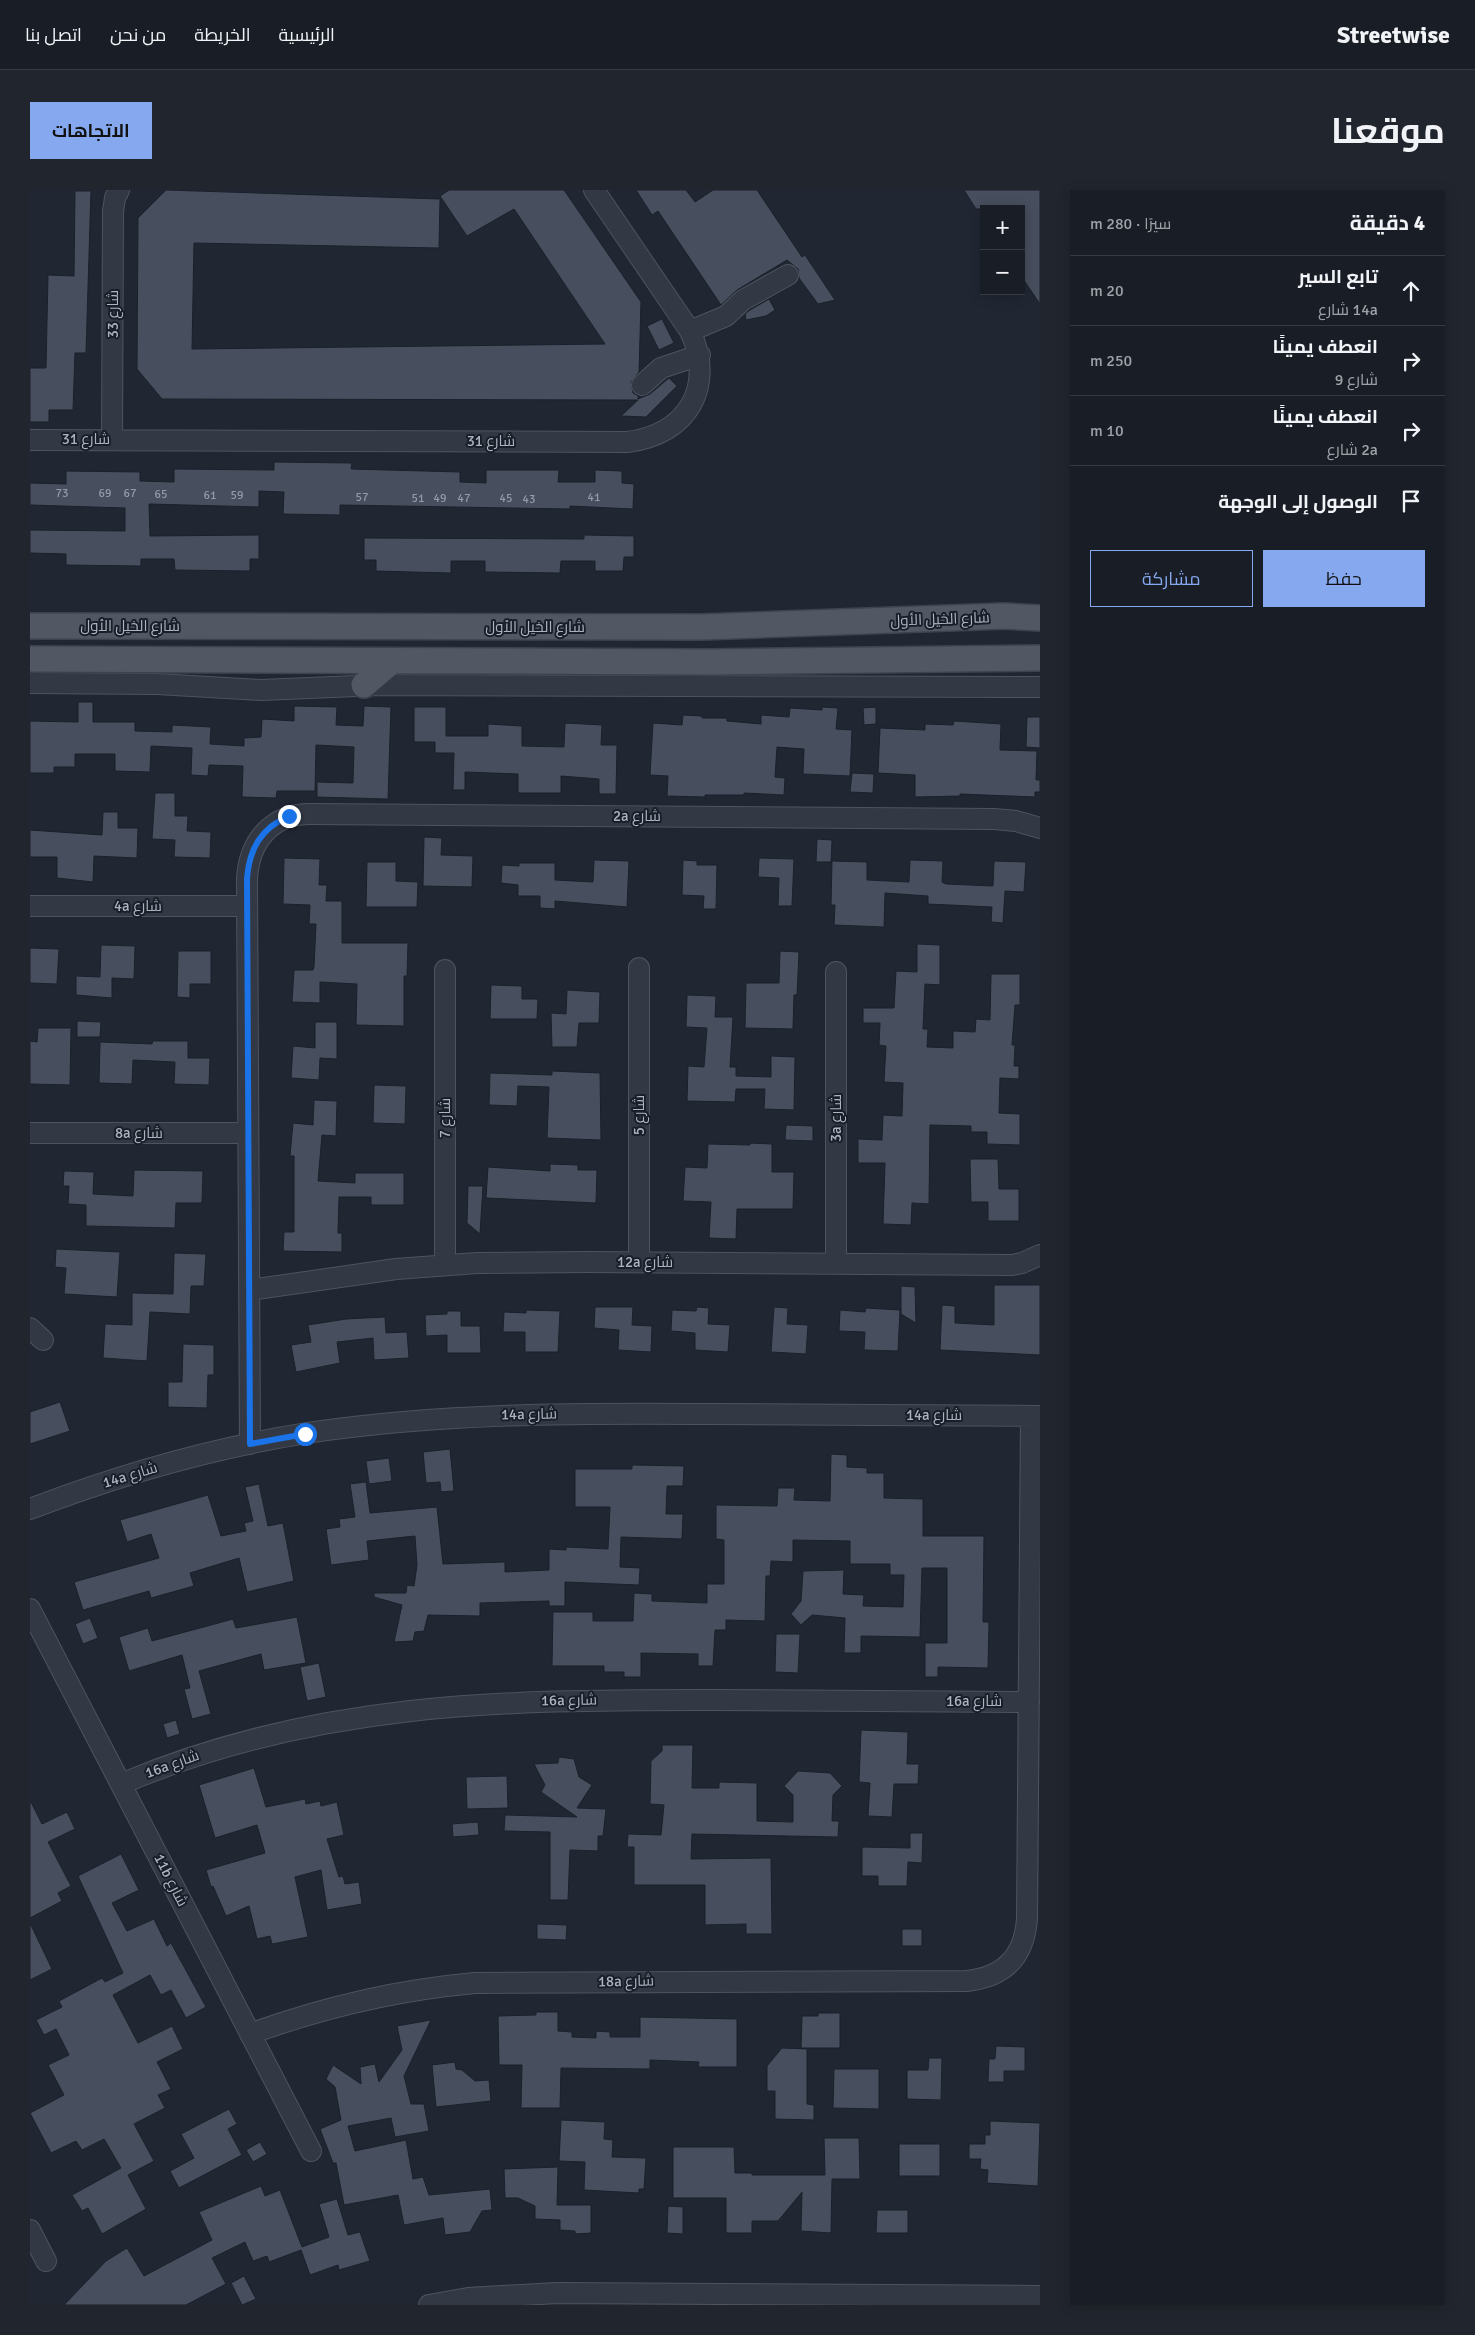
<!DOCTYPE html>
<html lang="ar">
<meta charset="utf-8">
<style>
body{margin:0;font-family:Signika,Cairo,sans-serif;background:#21262e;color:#f1f3f6;direction:rtl}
.controls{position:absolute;right:15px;top:15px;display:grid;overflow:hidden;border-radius:0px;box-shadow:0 2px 12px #0003}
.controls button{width:45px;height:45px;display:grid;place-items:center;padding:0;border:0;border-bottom:1px solid #363b43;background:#181d26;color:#f1f3f6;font:25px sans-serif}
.stop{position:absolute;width:15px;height:15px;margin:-11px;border:4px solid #1a73e8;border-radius:50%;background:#fff}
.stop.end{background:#1a73e8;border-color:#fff;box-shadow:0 1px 5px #0008}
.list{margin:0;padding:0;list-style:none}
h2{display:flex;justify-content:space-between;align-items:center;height:65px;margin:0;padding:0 20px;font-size:21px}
h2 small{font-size:16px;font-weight:400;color:#9fa2a7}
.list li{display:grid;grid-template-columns:32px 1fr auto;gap:15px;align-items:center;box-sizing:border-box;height:70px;padding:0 20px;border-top:1px solid #363b43}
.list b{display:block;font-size:19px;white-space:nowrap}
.list p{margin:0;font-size:16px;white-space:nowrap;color:#9fa2a7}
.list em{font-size:16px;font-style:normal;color:#9fa2a7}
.actions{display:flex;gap:10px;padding:15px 20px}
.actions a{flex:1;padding:11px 0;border:1px solid #85a8ee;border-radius:0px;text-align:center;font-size:18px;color:#85a8ee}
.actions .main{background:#85a8ee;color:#111}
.icon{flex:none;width:28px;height:28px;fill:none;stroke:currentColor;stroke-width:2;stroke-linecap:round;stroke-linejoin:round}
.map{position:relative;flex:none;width:1010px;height:2115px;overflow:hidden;direction:ltr;border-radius:0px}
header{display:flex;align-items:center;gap:30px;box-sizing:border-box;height:70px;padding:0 25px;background:#181d26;border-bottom:1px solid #363b43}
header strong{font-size:24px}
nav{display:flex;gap:28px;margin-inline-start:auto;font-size:18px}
.intro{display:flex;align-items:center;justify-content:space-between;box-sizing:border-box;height:120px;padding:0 30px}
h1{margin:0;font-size:35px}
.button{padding:12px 22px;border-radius:0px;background:#85a8ee;color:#111;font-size:18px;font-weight:700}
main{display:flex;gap:30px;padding:0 30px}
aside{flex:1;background:#181d26;border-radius:0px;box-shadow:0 2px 12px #0003}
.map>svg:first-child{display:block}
.building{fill:#474e5d;stroke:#1b212b}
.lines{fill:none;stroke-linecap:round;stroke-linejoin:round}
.minor-casing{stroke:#4e545f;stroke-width:22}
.major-casing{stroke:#3d434e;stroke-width:28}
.minor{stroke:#333944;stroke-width:20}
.major{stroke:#515864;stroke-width:25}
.route{stroke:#1a73e8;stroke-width:6}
.labels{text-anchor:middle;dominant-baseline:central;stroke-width:4;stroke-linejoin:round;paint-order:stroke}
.number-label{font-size:12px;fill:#949aa8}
.street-label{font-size:15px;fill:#adb4c1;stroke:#191f29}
</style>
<header>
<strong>Streetwise</strong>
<nav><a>الرئيسية</a><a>الخريطة</a><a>من نحن</a><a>اتصل بنا</a></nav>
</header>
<div class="intro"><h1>موقعنا</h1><a class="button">الاتجاهات</a></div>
<main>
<aside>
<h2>4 دقيقة<small>سيرًا · 280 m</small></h2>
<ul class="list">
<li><svg class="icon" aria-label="ahead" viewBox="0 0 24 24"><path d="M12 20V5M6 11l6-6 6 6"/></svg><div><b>تابع السير</b><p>14a شارع</p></div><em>20 m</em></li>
<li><svg class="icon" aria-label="right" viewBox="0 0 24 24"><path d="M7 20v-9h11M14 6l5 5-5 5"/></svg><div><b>انعطف يمينًا</b><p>شارع 9</p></div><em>250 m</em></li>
<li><svg class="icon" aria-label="right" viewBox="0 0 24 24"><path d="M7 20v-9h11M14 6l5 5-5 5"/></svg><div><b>انعطف يمينًا</b><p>2a شارع</p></div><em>10 m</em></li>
<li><svg class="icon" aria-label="arrive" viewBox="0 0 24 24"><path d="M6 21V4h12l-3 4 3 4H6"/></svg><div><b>الوصول إلى الوجهة</b></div></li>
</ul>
<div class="actions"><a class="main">حفظ</a><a>مشاركة</a></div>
</aside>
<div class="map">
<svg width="1010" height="2115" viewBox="0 0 1010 2115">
<rect width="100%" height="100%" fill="#202733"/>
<!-- building -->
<path class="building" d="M136 0 410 9 409 58 164 53 162 159 575 154 484 19 437 46 410 6 419 0H534L611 112 609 182 601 192 603 203 608 206V209L620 204 639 188 647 196 616 227 591 226 608 210 132 209 107 179 108 28Z
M606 0H656L665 12 683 0H727L772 67 775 65 805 110 788 114 769 88 768 79 757 70 707 100 691 115 628 21 622 25Z
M934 0H1010V114L991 86V19H946Z
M45 1H61L56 163H45L43 220H19V232H0V178H16L18 85 44 86Z
M739 109 745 120 736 126 716 130 715 124 720 120Z
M632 129 644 153 629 160 617 136Z
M244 272 322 273 321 279 430 282V292L456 293V280H529L528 292H565V280L592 281V293L604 294 603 319 540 316V319L310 315V325L253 324 254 302 229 301V317L119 314 120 346 229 345V369H220V381L145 380 144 369H111V376L36 375V364L0 363V340L95 341V318L0 315V293L36 294V281L110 282V291L144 292V279L244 280Z
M554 345 604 346V367H594L593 381H565V371H531L530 383 455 382V371H421V383L346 381V370H334V348L554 349Z
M48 512H63V532H105V541L142 542V535L181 537 180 554 214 556V548L231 547 232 529 264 531V516L307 517 306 535 333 536 334 516 361 517 358 609 287 607V592L323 593 324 557 286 555 285 601H247L246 608 212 607 213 576 179 575 178 586 161 585 162 558 121 556 120 582 85 581V564H45V577H24V583H0V531L48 532Z
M384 517H416V546H458V534L492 536V556L534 557 535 533 572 535 571 555H587L586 604H569V589L531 586V603H488V584L435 582V600H423L424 563H405V552H384Z
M792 517 808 518 806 539 822 540 820 586 773 584 774 559 747 557 745 587 755 588 754 605 714 603V605H675V607L637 606 638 586 620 585 623 533 652 535 653 525 672 526V528H697V531L731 534V525L759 527 760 518 792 520Z
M846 517V534L834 535 833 518Z
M997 527H1010V558L996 557Z
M924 531 971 534 970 560 1007 561 1006 590H1010V602H1005V607L930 604V606L885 607V585L848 583 850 538 895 540V534L923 535Z
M822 583 844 584 843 603 820 602Z
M125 603H145V626H158L157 641 181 642 180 668 144 667 145 650 122 649Z
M73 622H88V638H108L107 668 64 666 63 692 27 688V667H0V640L72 645Z
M394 647 412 648 411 665 443 666 442 697 393 696Z
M787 649 802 650 801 672H786Z
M254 668 290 669 289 695H297L296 711H312V753H378L377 786H374V836L326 835 327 794 290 792V813L262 812 264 780H283L284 777 286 734H279L280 715 253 714Z
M729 668 764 669 762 716H748L749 688 728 687Z
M564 670 599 671 597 717 525 711V719L510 718V706H488V695L471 693 472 675 489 676V673H525V690L563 692Z
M653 670 667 671V675H687L686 719H673L674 706 652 705Z
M880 670 913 671 912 692 916 694 963 696 964 671 996 672 994 702 975 701 973 733 961 732 962 717 898 714V706L855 703 854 737 804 735 805 715H801L802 671 837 672V690L879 692Z
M337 672H366V691L388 692 387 717H336Z
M887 754 910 755V795L895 794 893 839H898L897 857 923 858V841L945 842 946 829 960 830 961 784H990V815H985L982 855H985L984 876H989V889L970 888 969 923 990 924V955L957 954V942H941V936L900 935 899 1014 882 1013 881 1035 853 1034 855 973H828V949L852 950 853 925 872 926 873 893 854 892 856 856 849 855 850 833H833V818H864L866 781 887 782Z
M71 755 105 756 104 789 82 788V808L46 805V786L70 787Z
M0 758 29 759 27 794 0 793Z
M148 761H181V794H160V808L147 807Z
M750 761 769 762 767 805H764L763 839 715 838 716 793H749Z
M461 795 492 796V809H508L507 829H460Z
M537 800 570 802 569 833H549L547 857H522L521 823 536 824Z
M657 805 686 806 685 827H703L700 877H706V886L741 887V866L765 867 764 920 734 919 735 899H706L705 912 657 911 658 876 674 877 677 838 656 837Z
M47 831 71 832 70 847H47Z
M285 832H307V869L290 868 289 890 261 888 263 856 285 858Z
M8 838H41L40 895 0 894V851L7 852Z
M123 851H158V868H180L179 895 144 894 145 872 103 870 102 894 69 893 70 852 122 854Z
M522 881 570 883 571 950 517 948 519 897 488 896 487 916 459 915 460 883 522 885Z
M344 895 376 896 375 934 343 933Z
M284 910 307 911 306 946 292 945 288 991 325 993V983H374V1015H341V1007H309L308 1043H312V1062L253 1061 254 1042H264V966H260L263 933 283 935Z
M756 935 783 936V951L755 950Z
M720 953 742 954V982H764L763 1019H707L706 1049 679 1048 681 1012 653 1011 655 977 677 978 678 954 720 955Z
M940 969H968L969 999H989V1031H958V1012H941Z
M520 974 548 975V980H567L566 1013 456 1008 458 977 520 981Z
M104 980 173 981 172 1013H146L145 1038 56 1036V1015L38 1014 39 996H33L34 981 64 982 63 1004 103 1006Z
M438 996H453L450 1044 437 1033Z
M26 1059 90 1062 87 1107 34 1104 36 1078 25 1077Z
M144 1063 176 1064 174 1096H161L160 1124 120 1122 117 1171 73 1168 75 1134 102 1135V1103L143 1104Z
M964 1095H1010V1165L910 1160 912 1115 925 1116V1133L964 1135Z
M871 1096 885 1097 886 1133 871 1124Z
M565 1117H603L602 1135 622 1136 621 1162 588 1160 589 1140 564 1138Z
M667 1117 679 1118 678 1134 700 1135 698 1162 665 1160V1143L641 1141 642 1120 666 1121Z
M744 1117 758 1118 757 1134 778 1135 776 1164 741 1162Z
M836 1118 870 1120 868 1161 834 1160 835 1142 809 1141 810 1120 835 1122Z
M496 1120 530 1121 528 1162H495V1142H473L474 1122 496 1123Z
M417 1121H431V1136H450L451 1163H417V1145L396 1146 395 1125 417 1124Z
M355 1127 356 1143 377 1142 379 1168 344 1170 343 1148 307 1152 310 1173 266 1182 261 1155 281 1152 278 1135 316 1129Z
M153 1154 184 1155V1185H178L177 1218 138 1217V1192H152Z
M30 1212 40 1241 0 1254V1222Z
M420 1259 424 1301 411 1302 410 1292 396 1293 393 1262Z
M801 1264 817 1265V1277L837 1278V1283H854V1308L893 1309V1346H954L953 1432H959L958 1478 908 1477V1487H895V1453H917V1378H892L890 1447 831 1446V1463H814L815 1428 782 1425 771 1435 761 1424 771 1411 773 1381 814 1380 813 1404 834 1405 833 1416 873 1417 874 1385H860V1374H820V1351L763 1350V1372L741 1371 740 1386H736L735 1431 696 1430V1440H685L683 1476H668V1464L611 1463V1487H594V1482H574V1476H522L523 1422H563V1431H603L604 1403 622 1404V1411L677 1413V1394H694V1350L686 1349V1315L747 1316 748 1298H765L764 1310 800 1311Z
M359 1268 362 1291 339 1294 336 1271Z
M602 1275 654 1276 653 1296H637L636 1324H653L652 1349 591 1347 590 1377 610 1378 609 1395 535 1392V1416H519V1411L450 1413V1426L398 1425 394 1441 385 1442 383 1451 364 1452 372 1415 344 1407V1403H376L377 1395 384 1396 387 1375 385 1346 337 1351 339 1370 301 1375 296 1339 310 1337 309 1329 325 1327 320 1294 336 1292 340 1323 407 1317 413 1374 475 1372V1382L519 1380V1359L536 1360V1357L578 1359 580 1317H545V1279H602Z
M229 1294 238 1336 253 1333 264 1391 217 1402 209 1368 160 1383 164 1396 121 1408 119 1401 53 1420 44 1392 129 1368 121 1344 97 1352 90 1330 178 1305 191 1346 216 1341 214 1333 223 1331 215 1297Z
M267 1427 276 1473 234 1480 231 1464 169 1481 181 1524 162 1529 154 1499 160 1498 152 1465 99 1481 89 1447 118 1438 122 1451 203 1429 206 1438Z
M60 1428 68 1448 53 1454 45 1434Z
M746 1444H770L768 1483 745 1482Z
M289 1473 296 1507 277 1511 270 1477Z
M146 1530 150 1544 137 1548 133 1534Z
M831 1540 878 1542 877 1574H889L888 1594H864L862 1627 838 1626 840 1593 829 1592Z
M632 1555H663L662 1598H689V1592L727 1593V1631L763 1632V1605L754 1596 768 1581 800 1583 812 1596 803 1605 802 1631H809L808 1647 662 1644 661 1669 741 1668 742 1744H716V1734L675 1735V1695H604V1657H597L598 1644 631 1645 634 1615 620 1614 621 1571 632 1561Z
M529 1567 544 1569 549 1587 562 1595 547 1618 576 1619 573 1646H568V1661L540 1660 538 1710H520V1642L474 1641 475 1625 547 1627 511 1602 515 1595 504 1574 528 1573Z
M224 1578 236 1617 275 1609 276 1614 290 1611 291 1616 307 1612 314 1645 297 1649 309 1687 313 1686 315 1694 329 1692 332 1714 297 1720 291 1680 265 1687 278 1747 242 1754 240 1746 227 1749 219 1716 196 1726 183 1696 181 1697 176 1680 235 1663 227 1635 185 1648 169 1595Z
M477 1586 478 1618 437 1619 436 1587Z
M0 1610 12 1634 37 1622 45 1639 18 1652 41 1696 28 1703 32 1711 0 1728Z
M448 1632 449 1645 423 1647 422 1634Z
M880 1643H893L892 1673 878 1672 877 1696H848V1686H832V1657L880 1658Z
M91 1664 109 1700 82 1713 97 1741 124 1729 137 1756 141 1753 176 1817 156 1828 141 1800 131 1805 120 1785 83 1805 108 1853 142 1836 153 1859 127 1872 141 1899 128 1905 135 1918 104 1934 124 1971 98 1985 116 2019 72 2044 58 2018 52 2021 42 2005 91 1978 74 1949 52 1960 46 1951 21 1963 0 1923 34 1905 18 1875 39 1865 26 1839 14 1845 6 1830 32 1817 29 1811 72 1788 75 1792 93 1783 48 1686Z
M0 1733 22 1779 0 1790Z
M507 1734 537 1735 536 1750 507 1749Z
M872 1739H892V1756H872Z
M506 1822H528V1841L542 1842V1847L566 1848V1841L580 1842V1847H610V1827L707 1829V1877H668L669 1872 620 1870V1879L531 1878 530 1918H491L492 1875H469L468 1826 506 1825Z
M788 1823H810V1858H771L772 1826H788Z
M401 1830 374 1886 381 1914H394L399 1941 365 1947 361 1928 318 1936 325 1961 376 1950 383 1989 393 1987 399 2005 460 1999 462 2020 452 2021 440 2042 415 2045 413 2028 374 2035 368 2005 314 2015 306 1973H303L290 1939 311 1930 305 1897 296 1889 303 1875 331 1894 330 1877 345 1874 349 1892 372 1860 367 1836Z
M966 1856 995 1857V1881H974V1892H958L959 1869H965Z
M752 1858 777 1859V1914L784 1915V1930L745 1929V1901H737V1876Z
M899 1868H912L911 1910 877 1909V1880H898Z
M425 1872 426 1879 432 1880 445 1891 459 1890 461 1911 406 1917 402 1875Z
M804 1879H849V1919L803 1918Z
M199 1919 207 1934 198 1939 212 1965 149 1998 140 1981 164 1968 151 1944Z
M531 1930 575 1932 574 1949 583 1950 582 1967 616 1968 614 1999H609V2003L554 2000 555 1972 529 1971Z
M960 1931 1010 1933 1008 1996 957 1993 958 1980 950 1979 951 1969H939V1954H955V1945H960Z
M794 1948H829L830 1989H802L801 2043 771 2041 772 2002 748 2031H722V2043H696V2008H643V1957H704L705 1983H722V1985H795Z
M230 1952 237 1964 223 1972 216 1960Z
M869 1954H910V1986H869Z
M528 1977 527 2015H561V2043L545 2044V2041L530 2040V2030L505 2029V2016L488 2008H475L474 1979Z
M231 1996 235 2006 250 2000 272 2057 299 2047 289 2014 307 2009 318 2045 330 2042 340 2071 309 2080 308 2075 280 2085 271 2060 239 2072 237 2066 223 2071 215 2052 182 2068 196 2094 156 2115H34L76 2071 97 2058 114 2086 182 2050 169 2022Z
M638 2016 653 2017V2044L637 2043Z
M847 2020H878V2043H846Z
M214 2086 226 2109 212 2115 201 2093Z"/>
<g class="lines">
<!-- minor casing -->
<g class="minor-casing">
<path id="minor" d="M660 141 696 126 713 110 758 85
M612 195 631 178 670 165
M82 249 83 21 85 8 89 0
M0 250 597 252C658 245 686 196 660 141L564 0
M0 493 127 494 231 500 350 495 1010 497
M0 716H217
M609 778V1072
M415 780V1075
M806 782V1074
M0 943H218
M220 1100 366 1079 447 1073 557 1072 982 1075 992 1073 1010 1065
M0 1138 13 1150
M220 1254 217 689C219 652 241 624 280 624L964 629 986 631 1010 638
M0 1319C89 1285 182 1258 277 1243 411 1223 546 1223 681 1224 791 1225 900 1225 1010 1226
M0 1419 281 1961
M91 1594C284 1512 470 1510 676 1510 783 1511 891 1511 999 1512
M220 1844C294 1817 367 1800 445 1793L937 1791C974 1787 994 1767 997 1729L1001 1226
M0 2040 16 2071
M399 2115 438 2108 527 2103 1010 2106"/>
</g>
<!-- major casing -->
<g class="major-casing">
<path id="major" d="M0 436 673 437 974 426 1010 428
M0 469 680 472 1010 468
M334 495 362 471"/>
</g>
<!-- minor -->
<use href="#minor" class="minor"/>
<!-- major -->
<use href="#major" class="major"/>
</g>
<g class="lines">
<!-- route -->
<path class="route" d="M259 626C231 638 219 659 217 689L220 1254 275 1244"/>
</g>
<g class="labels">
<!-- number labels -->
<g class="number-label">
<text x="32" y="303">73</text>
<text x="75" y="303">69</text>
<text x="100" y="303">67</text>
<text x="131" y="304">65</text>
<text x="180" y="305">61</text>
<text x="207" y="305">59</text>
<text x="332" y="307">57</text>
<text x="564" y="307">41</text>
<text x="388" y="308">51</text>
<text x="410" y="308">49</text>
<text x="434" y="308">47</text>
<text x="476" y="308">45</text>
<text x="499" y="309">43</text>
</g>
<!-- street labels -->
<g class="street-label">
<text transform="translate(83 124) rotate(-90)">شارع 33</text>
<text x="56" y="249">شارع 31</text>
<text x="461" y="251">شارع 31</text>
<text transform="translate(910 429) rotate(-2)">شارع الخيل الأول</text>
<text x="100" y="436">شارع الخيل الأول</text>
<text x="505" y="437">شارع الخيل الأول</text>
<text x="607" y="626">2a شارع</text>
<text x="108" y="716">4a شارع</text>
<text transform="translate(609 925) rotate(-90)">شارع 5</text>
<text transform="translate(415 928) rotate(-90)">شارع 7</text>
<text transform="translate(806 928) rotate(-90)">3a شارع</text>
<text x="109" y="943">8a شارع</text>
<text x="615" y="1072">12a شارع</text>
<text transform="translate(499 1224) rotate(-1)">14a شارع</text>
<text x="904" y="1225">14a شارع</text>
<text transform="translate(100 1285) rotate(-17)">14a شارع</text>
<text transform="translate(539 1510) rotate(-1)">16a شارع</text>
<text x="944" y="1511">16a شارع</text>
<text transform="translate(142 1574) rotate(-20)">16a شارع</text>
<text transform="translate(141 1690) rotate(63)">11b شارع</text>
<text transform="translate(596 1791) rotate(-1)">18a شارع</text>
</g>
</g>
</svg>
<div class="controls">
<button>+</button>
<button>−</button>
</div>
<div class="stop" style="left:275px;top:1244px"></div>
<div class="stop end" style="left:259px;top:626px"></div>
</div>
</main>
